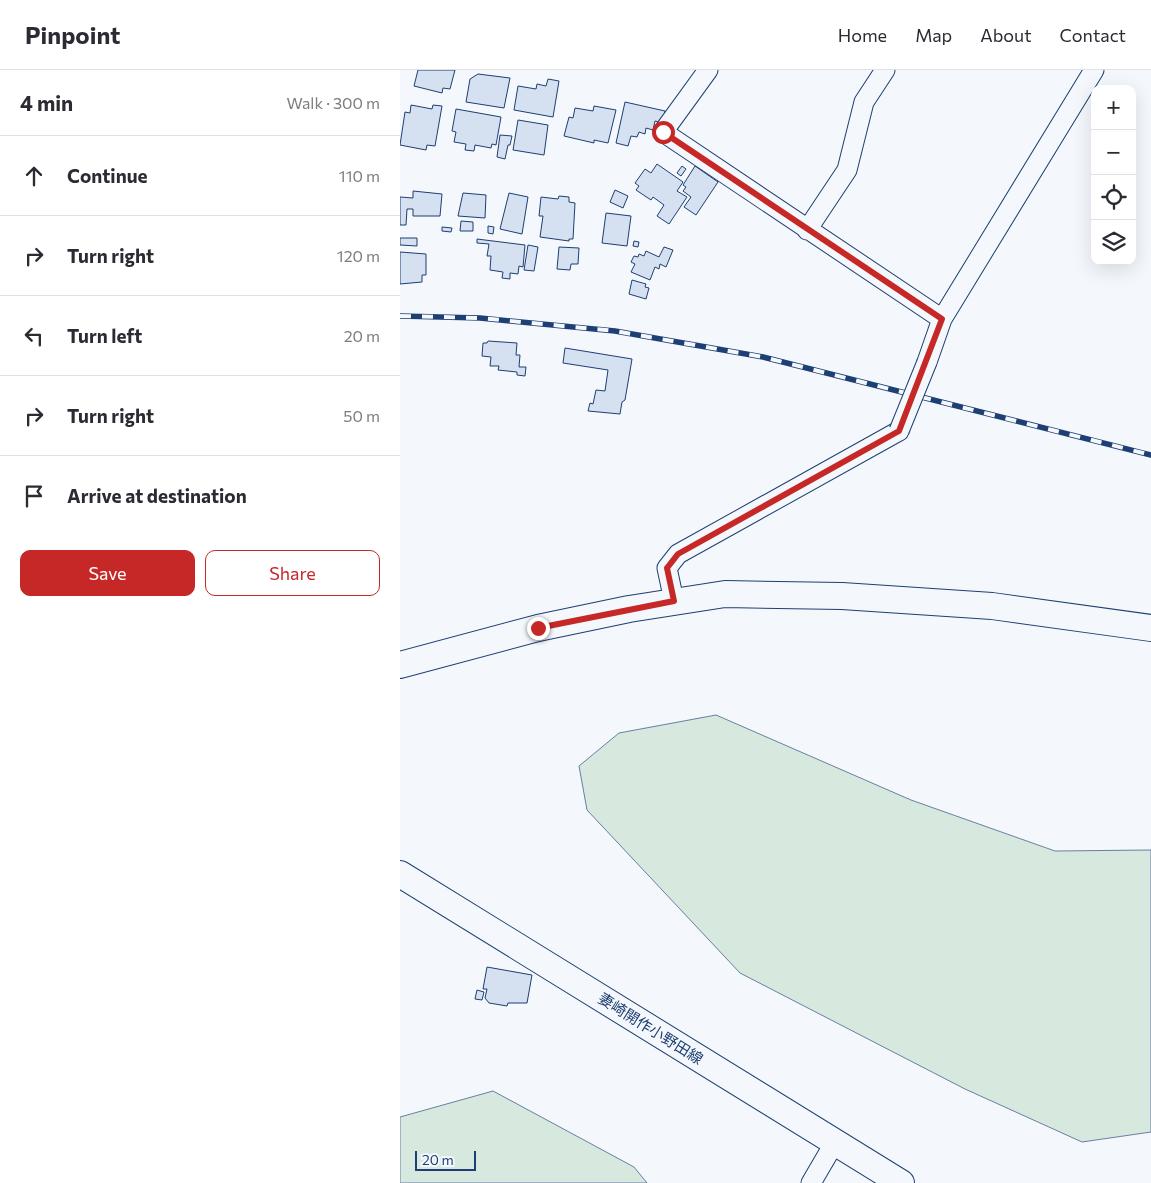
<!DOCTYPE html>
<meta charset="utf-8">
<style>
body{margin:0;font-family:Commissioner,"Noto Sans JP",sans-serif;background:#f7f7f7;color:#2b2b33}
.controls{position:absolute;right:15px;top:15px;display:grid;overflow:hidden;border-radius:10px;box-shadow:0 5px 20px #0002}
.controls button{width:45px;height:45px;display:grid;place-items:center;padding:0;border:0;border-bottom:1px solid #e1e1e2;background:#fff;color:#2b2b33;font:25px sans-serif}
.scale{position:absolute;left:15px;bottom:12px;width:61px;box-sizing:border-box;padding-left:5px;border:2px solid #1d3f73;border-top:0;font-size:14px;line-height:18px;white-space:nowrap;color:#1d3f73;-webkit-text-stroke:4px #f4f7fb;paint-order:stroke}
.stop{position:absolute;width:15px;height:15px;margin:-11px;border:4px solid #c62828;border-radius:50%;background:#fff}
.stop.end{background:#c62828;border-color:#fff;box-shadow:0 1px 5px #0008}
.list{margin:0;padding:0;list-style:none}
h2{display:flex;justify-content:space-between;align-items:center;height:65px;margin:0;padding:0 20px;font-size:21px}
h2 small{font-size:16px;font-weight:400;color:#7c7c81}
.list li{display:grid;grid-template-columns:32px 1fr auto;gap:15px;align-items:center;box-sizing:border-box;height:80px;padding:0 20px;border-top:1px solid #e1e1e2}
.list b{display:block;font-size:19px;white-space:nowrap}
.list em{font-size:16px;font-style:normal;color:#7c7c81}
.actions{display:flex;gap:10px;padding:15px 20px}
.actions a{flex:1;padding:11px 0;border:1px solid #c62828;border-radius:10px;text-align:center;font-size:18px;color:#c62828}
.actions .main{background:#c62828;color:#fff}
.icon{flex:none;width:28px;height:28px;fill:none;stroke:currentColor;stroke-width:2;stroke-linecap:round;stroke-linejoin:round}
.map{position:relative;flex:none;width:751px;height:1113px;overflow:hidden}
header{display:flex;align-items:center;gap:30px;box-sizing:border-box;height:70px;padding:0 25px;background:#fff;border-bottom:1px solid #e1e1e2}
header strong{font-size:24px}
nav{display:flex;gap:28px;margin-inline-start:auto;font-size:18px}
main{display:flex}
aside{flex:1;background:#fff}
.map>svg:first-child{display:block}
.green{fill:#d7e8df;stroke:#687fa3}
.building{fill:#d5e0f0;stroke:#1d3f73}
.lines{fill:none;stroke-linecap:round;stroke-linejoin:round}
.street-casing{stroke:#1d3f73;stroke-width:21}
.secondary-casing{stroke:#1d3f73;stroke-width:28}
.street{stroke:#f4f7fb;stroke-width:19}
.secondary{stroke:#f4f7fb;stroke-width:26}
.rail-casing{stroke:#1d3f73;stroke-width:5.5}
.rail{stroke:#f4f7fb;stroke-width:4;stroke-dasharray:11;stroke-linecap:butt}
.street-bridge-casing{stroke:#1d3f73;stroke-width:21;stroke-linecap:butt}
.street-bridge{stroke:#f4f7fb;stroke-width:19}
.route{stroke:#c62828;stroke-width:6}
.labels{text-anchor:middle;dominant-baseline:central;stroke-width:4;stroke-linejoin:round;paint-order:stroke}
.street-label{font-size:15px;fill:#1d3f73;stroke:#f4f7fb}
</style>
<header>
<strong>Pinpoint</strong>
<nav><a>Home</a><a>Map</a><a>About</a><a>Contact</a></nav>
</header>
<main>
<aside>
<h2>4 min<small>Walk · 300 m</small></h2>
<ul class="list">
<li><svg class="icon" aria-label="ahead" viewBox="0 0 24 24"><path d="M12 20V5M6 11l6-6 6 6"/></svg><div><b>Continue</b></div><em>110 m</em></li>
<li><svg class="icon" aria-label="right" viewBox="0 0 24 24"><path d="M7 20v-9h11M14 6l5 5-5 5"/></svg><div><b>Turn right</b></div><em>120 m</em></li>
<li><svg class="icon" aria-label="left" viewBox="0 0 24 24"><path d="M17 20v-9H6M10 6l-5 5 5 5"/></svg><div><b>Turn left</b></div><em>20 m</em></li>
<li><svg class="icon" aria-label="right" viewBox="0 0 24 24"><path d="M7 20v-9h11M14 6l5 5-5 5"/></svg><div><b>Turn right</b></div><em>50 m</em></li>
<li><svg class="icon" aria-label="arrive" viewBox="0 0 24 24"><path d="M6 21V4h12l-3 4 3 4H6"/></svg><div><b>Arrive at destination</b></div></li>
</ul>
<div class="actions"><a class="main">Save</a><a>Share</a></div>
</aside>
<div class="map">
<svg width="751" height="1113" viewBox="0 0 751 1113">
<rect width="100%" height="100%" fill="#f4f7fb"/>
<!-- green -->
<path class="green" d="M316 645 511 730 655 781 751 780V1062L682 1072 565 1019 340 903 187 740 179 696 219 663Z
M93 1021 234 1097 247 1113H0V1047Z"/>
<!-- building -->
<path class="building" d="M18 0H55L50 19 43 18 42 23 14 16Z
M78 4 110 8 104 38 66 32 70 9Z
M148 9 159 11 153 47 114 40 118 16 136 19 137 14 146 16Z
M225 32 265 41 263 53 255 51 253 60 246 58 245 64 239 62 237 67 231 66 228 76 216 73Z
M11 35 32 39 33 35 42 36 35 76 27 75 26 80 0 75 5 42 10 43Z
M194 36 216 40 208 73 194 70V73L164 66 169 47 173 48 175 38 193 41Z
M56 39 101 47 96 75 92 74 91 78 75 75 74 81 65 80 66 74 54 72 56 62 52 61Z
M118 50 148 55 144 85 113 80Z
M100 65 112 66 110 75H108L105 89 97 87Z
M257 94 283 112 277 121 287 127 269 154 257 146 264 135 253 127 251 130 236 120 239 116 235 113 245 99 251 103Z
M282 96 286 99 281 106 277 103Z
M295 96 318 112 296 145 284 137 291 127 283 121 286 117 283 115Z
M215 120 228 126 223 138 210 132Z
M13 121 42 124 40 146H13V139H7L6 155H0V127L13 128Z
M63 123 86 125 85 148 58 146Z
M109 123 128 127 122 164 100 159Z
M159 126 169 127V132L175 133 173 169H169V171L140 167 143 146H139L141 127 158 129Z
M206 143 231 146 227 176 202 173Z
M61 151 73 152V161H60Z
M88 156 94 157 93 164 88 163Z
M42 157 52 158 51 162 42 161Z
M0 168H17V176L0 175Z
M77 169 125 175 123 197 119 196 118 204 110 203V209L102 208 103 202 90 200 91 186H87L89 174 77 173Z
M234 171 239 172 238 177 233 176Z
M128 175 138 177 134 201 124 200Z
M159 177 179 178 178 194H171L170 200 157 199Z
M264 177 273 180 266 197 260 194 259 199 255 197 250 210 231 202 235 194 231 192 234 186 238 187 239 184 244 186 246 181 259 187Z
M0 182 26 184V205H22V212L0 214Z
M232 210 246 214 245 217 249 218 246 229 229 224Z
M88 271 117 273 116 285H120L119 297H126L125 306 117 305V302L98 300 99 296H90L91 287 82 286 83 273H87Z
M165 278 232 289 225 330 222 332 220 344 188 341 190 333 193 334 196 320 205 321 208 300 163 293Z
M87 897 132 905 127 933H108L107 936 89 933 85 928 87 919H83Z
M77 920 84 922 82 930 75 929Z"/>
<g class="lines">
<!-- street casing -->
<g class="street-casing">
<path id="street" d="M308 0 263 62 542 249
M407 160 447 100 464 32 485 0
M527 292 542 249 694 0
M274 531 267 498 278 484 499 361
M411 1113 435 1072"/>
</g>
<!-- secondary casing -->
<g class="secondary-casing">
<path id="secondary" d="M0 595 138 558 229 539 325 524 442 526 592 536 751 558
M0 804 501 1113"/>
</g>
<!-- street -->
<use href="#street" class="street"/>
<!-- secondary -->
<use href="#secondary" class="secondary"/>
<!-- rail casing -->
<g class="rail-casing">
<path id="rail" d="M0 246 80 248 215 261 363 287 751 385"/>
</g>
<!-- rail -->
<use href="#rail" class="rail"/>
<!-- street-bridge casing -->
<g class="street-bridge-casing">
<path id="street-bridge" d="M499 361 527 292"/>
</g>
<!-- street-bridge -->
<use href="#street-bridge" class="street-bridge"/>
</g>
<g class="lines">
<!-- route -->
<path class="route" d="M138 558 274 531 267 498 278 484 499 361 542 249 263 62"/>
</g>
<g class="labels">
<!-- street labels -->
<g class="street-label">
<text transform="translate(251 958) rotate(32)">妻崎開作小野田線</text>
</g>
</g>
</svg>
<div class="controls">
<button>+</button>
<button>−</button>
<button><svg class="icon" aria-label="locate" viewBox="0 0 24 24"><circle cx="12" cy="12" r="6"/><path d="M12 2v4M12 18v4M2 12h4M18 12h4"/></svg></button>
<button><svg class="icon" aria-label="layers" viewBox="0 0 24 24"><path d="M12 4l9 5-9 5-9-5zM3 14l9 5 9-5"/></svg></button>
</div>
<div class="scale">20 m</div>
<div class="stop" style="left:263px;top:62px"></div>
<div class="stop end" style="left:138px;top:558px"></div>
</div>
</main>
